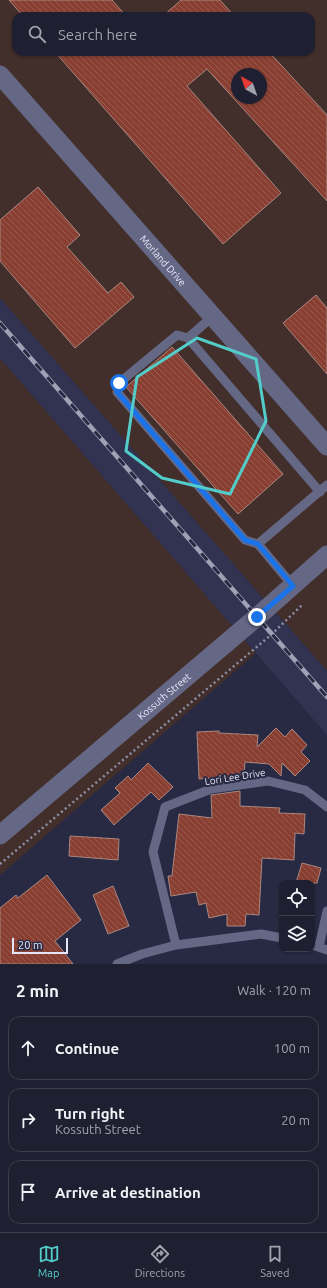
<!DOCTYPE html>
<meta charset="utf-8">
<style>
body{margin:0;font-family:Ubuntu,sans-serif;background:#26283a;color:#f1f3f6}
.controls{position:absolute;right:12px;bottom:12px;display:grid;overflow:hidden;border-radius:8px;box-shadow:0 1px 3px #0004}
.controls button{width:36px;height:36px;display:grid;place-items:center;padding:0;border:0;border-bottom:1px solid #3c3e4d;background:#1e2032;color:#f1f3f6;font:20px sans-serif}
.compass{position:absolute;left:231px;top:68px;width:36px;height:36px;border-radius:50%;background:#1e2032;box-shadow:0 1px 3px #0004;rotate:320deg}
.scale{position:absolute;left:12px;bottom:10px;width:56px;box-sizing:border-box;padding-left:4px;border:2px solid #e4e6f7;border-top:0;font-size:11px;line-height:14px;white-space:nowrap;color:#e4e6f7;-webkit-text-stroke:3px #282a43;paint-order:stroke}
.stop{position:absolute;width:12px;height:12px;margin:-9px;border:3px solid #1a73e8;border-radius:50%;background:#fff}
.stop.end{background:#1a73e8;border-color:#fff;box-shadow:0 1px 4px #0008}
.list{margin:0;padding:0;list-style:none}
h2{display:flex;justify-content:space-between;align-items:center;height:52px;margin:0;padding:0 16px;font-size:17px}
h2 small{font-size:13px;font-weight:400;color:#a1a3ac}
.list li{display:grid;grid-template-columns:26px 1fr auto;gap:12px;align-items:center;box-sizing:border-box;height:64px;margin:0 8px 8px;padding:0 8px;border:1px solid #3c3e4d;border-radius:12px}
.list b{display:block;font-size:15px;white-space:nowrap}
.list p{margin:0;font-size:13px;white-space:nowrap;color:#a1a3ac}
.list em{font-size:13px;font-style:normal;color:#a1a3ac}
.icon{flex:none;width:22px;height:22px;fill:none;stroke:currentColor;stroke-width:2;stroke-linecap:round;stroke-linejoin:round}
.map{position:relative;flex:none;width:327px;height:964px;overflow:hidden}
.search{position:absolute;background:#1e2032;box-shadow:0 1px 3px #0004;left:12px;right:12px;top:12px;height:44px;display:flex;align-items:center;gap:10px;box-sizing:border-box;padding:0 14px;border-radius:12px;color:#a1a3ac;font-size:15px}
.sheet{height:268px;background:#1e2032}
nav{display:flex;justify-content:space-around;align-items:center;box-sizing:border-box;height:56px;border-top:1px solid #3c3e4d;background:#1e2032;font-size:11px;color:#a1a3ac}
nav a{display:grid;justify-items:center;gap:2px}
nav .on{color:#53cdca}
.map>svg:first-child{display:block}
.commercial{fill:#422e2b;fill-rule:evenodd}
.built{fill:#313351}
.building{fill:url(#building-back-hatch);stroke:#ab8780;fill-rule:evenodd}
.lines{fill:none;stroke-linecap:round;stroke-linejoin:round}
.path{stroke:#8e90a5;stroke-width:2.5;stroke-dasharray:2 3;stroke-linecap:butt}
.lane{stroke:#656885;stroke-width:9}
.street{stroke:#656885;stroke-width:19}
.rail-casing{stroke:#9fa1b5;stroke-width:4.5}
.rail{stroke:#282a43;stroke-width:3;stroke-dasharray:9;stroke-linecap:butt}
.route{stroke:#1a73e8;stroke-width:5}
.marked{fill:none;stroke:#53cdca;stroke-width:3;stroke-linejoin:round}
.labels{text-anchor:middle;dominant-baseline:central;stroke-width:4;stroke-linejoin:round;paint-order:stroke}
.street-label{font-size:10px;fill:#e4e6f7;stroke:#282a43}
</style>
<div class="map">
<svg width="327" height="964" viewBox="0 0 327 964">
<defs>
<pattern id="building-back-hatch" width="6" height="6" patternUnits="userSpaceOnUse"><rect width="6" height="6" fill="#883f32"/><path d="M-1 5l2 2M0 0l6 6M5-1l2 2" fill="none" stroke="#995b50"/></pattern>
</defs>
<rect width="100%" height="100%" fill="#282a43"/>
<!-- commercial -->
<path class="commercial" d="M0 0H327V671L0 298ZM16 16H311V52H16ZM237 74H261V98H237Z
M0 358 256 653 0 875Z"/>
<!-- built -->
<path class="built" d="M0 298 327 671V735L0 358Z"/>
<!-- building -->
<path class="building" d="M9 0H112L126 16H23Z
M181 0H220L234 16H163Z
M55 52H269L327 115V201L207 69 187 86 281 193 223 244ZM237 74H261V98H237Z
M38 187 80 235 67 247 108 293 121 282 134 297 75 348 0 261V220Z
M316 295 327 308V374L283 323Z
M172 347 283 474 238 514 126 387Z
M276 728 285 737 292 729 307 745 301 752 310 761 295 776 282 763 281 776 269 764 245 762 244 776 240 775V779L211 783V778L199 779 197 732 219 731V733L258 735 257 747Z
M148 763 173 787 159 800 151 792 114 825 101 810 120 793 115 788 128 776 131 780Z
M240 791V806L280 808 279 813 305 814 304 834 295 833 294 860 262 858 259 915 246 914 245 926H227V914L209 918 206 903 199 905 196 892 171 896 168 876H172L179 814 212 818 211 795Z
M70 836 119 839 118 860 69 856Z
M302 863 321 868 317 883H296Z
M47 875 81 920 55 941 73 964H0V908L16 895 18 898Z
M113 886 129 926 108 934 93 895Z"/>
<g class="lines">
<!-- path -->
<path class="path" d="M0 864 272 634 303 604"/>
<!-- lane -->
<path class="lane" d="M188 338 213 316
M258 544 245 540 117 392 119 383 177 335 188 338 320 492
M293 586 258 544 327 485
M176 945 153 852 165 807 211 789 268 781 305 790 327 807
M312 945 327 950
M319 947 327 911
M117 964 142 954 176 945 261 934 282 938"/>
<!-- street -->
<g class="street">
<path id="s1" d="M0 75 327 446"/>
<path id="s2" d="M0 835 257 617 327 555"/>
</g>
<!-- rail casing -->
<g class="rail-casing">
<path id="rail" d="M0 323 327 697"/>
</g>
<!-- rail -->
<use href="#rail" class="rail"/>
</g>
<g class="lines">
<!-- route -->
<path class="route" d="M119 383 117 392 245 540 258 544 293 586 257 617"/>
</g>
<!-- marked area -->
<path class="marked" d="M197 338 256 359 266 421 230 494 162 478 126 451 137 377Z"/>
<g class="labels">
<!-- street labels -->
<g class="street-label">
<text stroke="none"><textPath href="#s1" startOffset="247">Morland Drive</textPath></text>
<text stroke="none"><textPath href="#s2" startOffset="215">Kossuth Street</textPath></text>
<text transform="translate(235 777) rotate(-9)">Lori Lee Drive</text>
</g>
</g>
</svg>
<div class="controls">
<button><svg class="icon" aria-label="locate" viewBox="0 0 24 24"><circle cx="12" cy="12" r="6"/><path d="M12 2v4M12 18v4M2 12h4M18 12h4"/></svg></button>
<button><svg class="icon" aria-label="layers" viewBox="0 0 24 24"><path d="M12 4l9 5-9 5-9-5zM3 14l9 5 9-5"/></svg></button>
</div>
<svg class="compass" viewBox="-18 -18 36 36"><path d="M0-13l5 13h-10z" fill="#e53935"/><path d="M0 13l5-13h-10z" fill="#a1a3ac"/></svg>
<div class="scale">20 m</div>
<div class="stop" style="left:119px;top:383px"></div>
<div class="stop end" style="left:257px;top:617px"></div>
<div class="search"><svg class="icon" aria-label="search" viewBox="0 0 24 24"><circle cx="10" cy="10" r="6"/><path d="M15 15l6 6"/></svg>Search here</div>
</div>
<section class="sheet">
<h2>2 min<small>Walk · 120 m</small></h2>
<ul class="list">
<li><svg class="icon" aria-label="ahead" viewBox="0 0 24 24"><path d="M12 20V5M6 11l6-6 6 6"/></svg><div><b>Continue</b></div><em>100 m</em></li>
<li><svg class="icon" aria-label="right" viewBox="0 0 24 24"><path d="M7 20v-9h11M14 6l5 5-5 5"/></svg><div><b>Turn right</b><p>Kossuth Street</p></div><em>20 m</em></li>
<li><svg class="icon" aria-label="arrive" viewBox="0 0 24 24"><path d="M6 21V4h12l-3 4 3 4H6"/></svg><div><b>Arrive at destination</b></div></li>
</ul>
</section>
<nav>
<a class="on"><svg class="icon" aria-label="map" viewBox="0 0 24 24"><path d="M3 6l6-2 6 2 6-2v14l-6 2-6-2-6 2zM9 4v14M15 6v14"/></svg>Map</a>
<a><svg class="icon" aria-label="directions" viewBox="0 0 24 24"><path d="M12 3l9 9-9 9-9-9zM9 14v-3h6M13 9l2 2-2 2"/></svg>Directions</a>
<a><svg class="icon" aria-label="saved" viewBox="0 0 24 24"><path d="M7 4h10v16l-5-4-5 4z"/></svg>Saved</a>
</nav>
